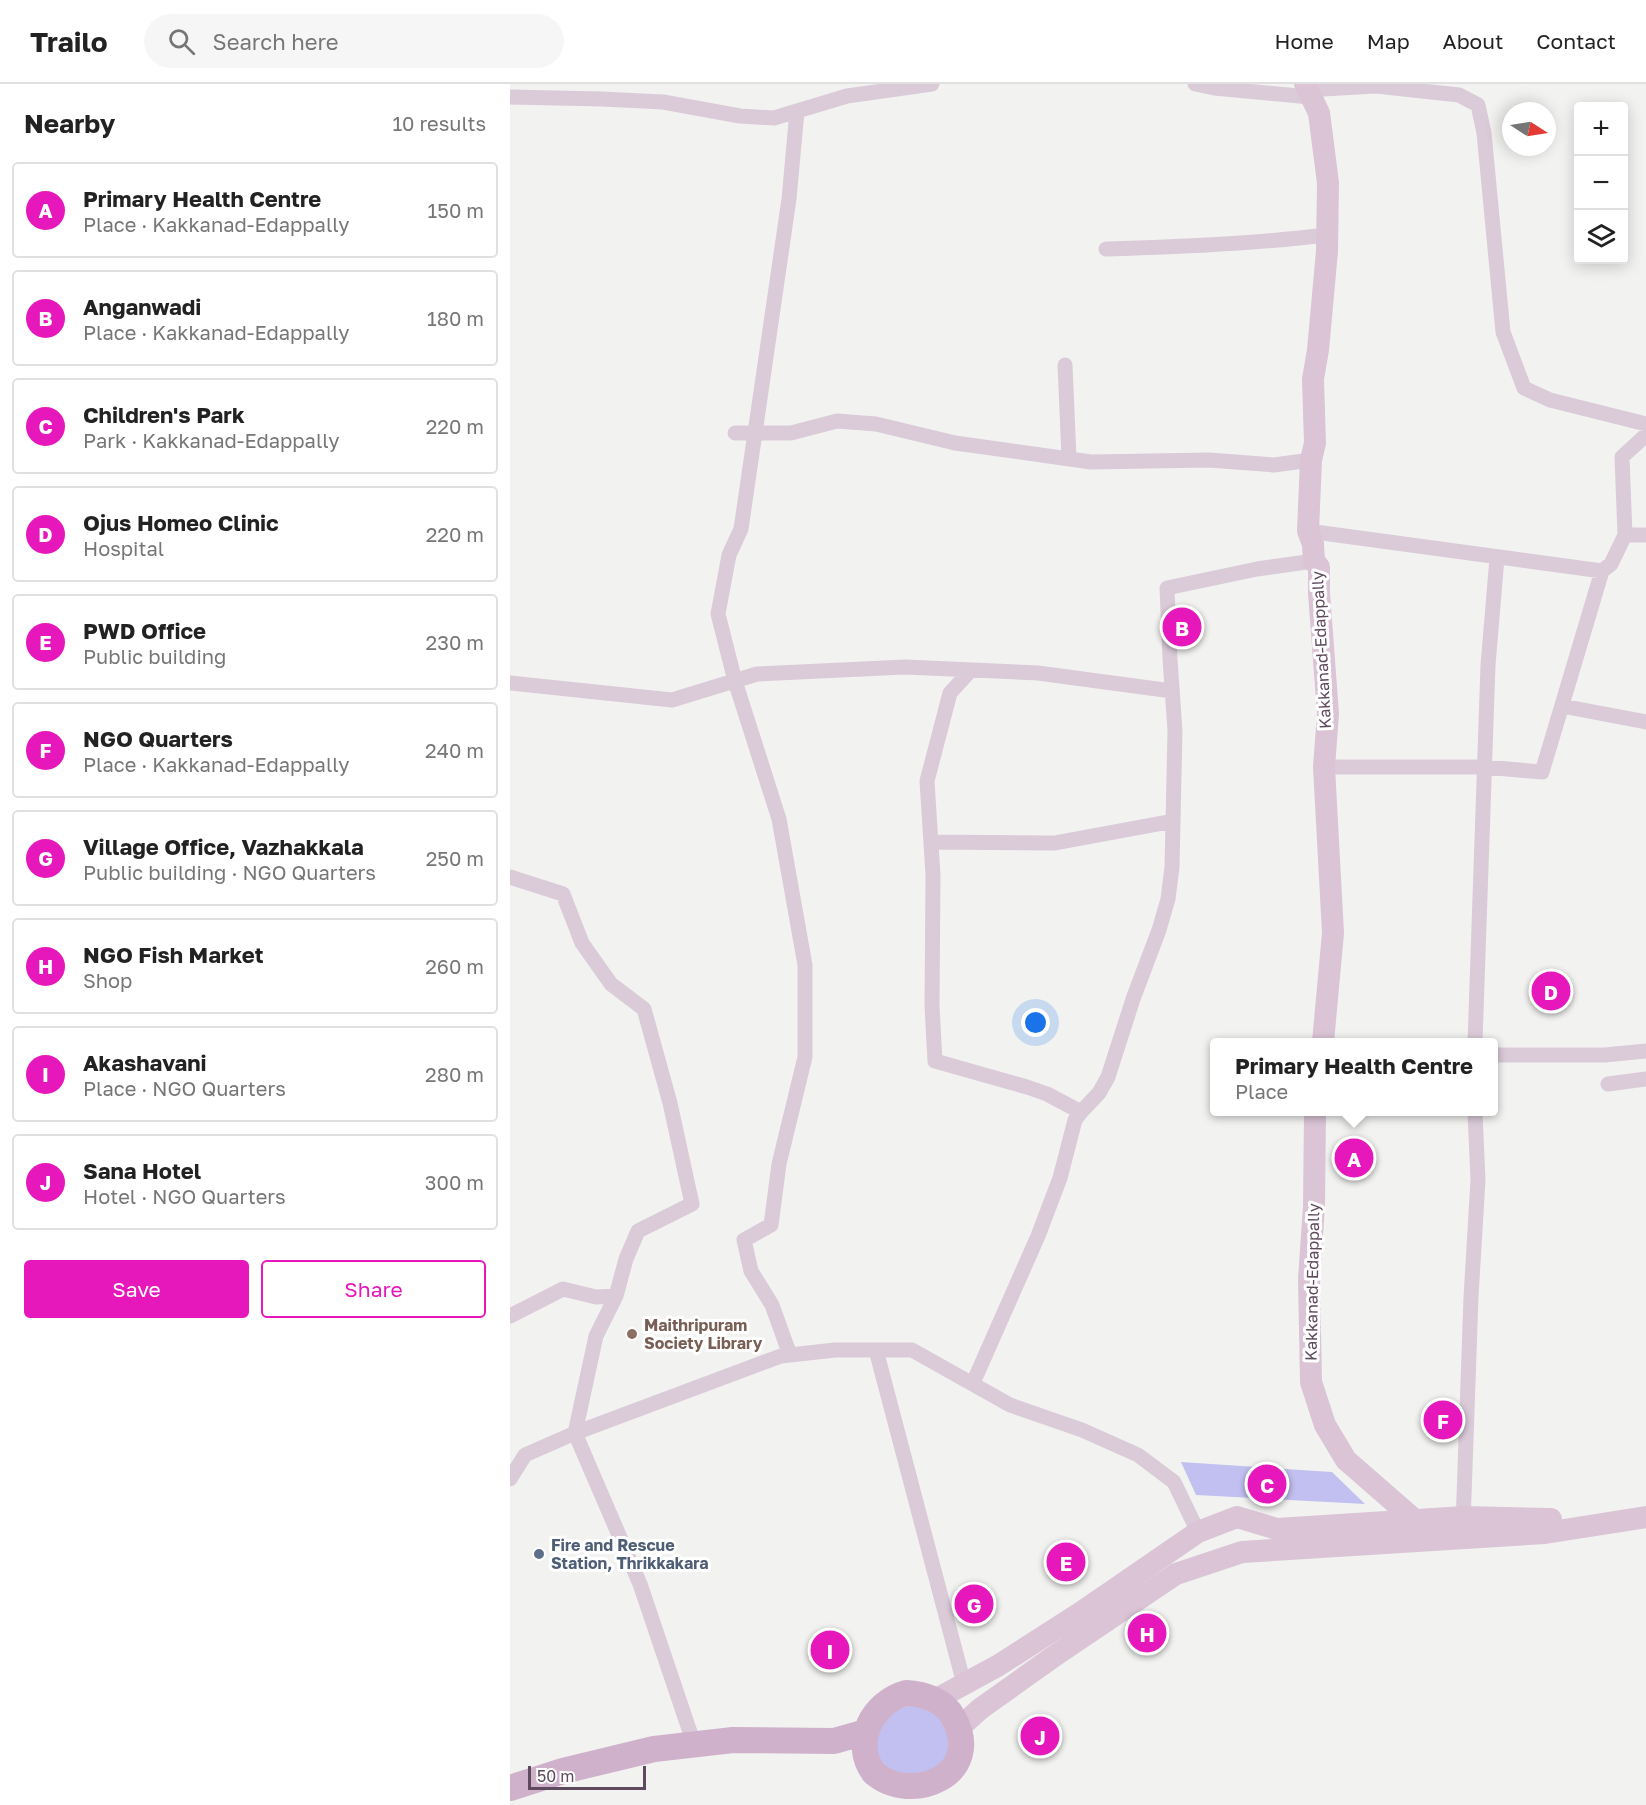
<!DOCTYPE html>
<meta charset="utf-8">
<style>
body{margin:0;font-family:"Golos Text",sans-serif;background:#f6f6f6;color:#222}
.controls{position:absolute;right:18px;top:18px;display:grid;overflow:hidden;border-radius:6px;box-shadow:0 3px 15px #0003}
.controls button{width:54px;height:54px;display:grid;place-items:center;padding:0;border:0;border-bottom:2px solid #e0e0e0;background:#fff;color:#222;font:30px sans-serif}
.compass{position:absolute;left:992px;top:18px;width:54px;height:54px;border-radius:50%;background:#fff;box-shadow:0 3px 15px #0003;rotate:102deg}
.scale{position:absolute;left:18px;bottom:15px;width:118px;box-sizing:border-box;padding-left:6px;border:3px solid #5f495c;border-top:0;font-size:16px;line-height:21px;white-space:nowrap;color:#5f495c;-webkit-text-stroke:4px #fff;paint-order:stroke}
.you{position:absolute;left:526px;top:939px;width:21px;height:21px;margin:-15px;border:4px solid #fff;border-radius:50%;background:#1a73e8;box-shadow:0 0 0 9px #1a73e833}
.badge{display:grid;place-items:center;width:39px;height:39px;border-radius:50%;background:#e618bc;color:#fff;font-size:20px;font-weight:700}
.pin{position:absolute;translate:-50% -50%;border:3px solid #fff;box-shadow:0 2px 6px #0006}
.popup{position:absolute;left:700px;top:954px;width:288px;height:78px;box-sizing:border-box;display:grid;place-content:center;border-radius:6px;background:#fff;filter:drop-shadow(0 2px 4px #0005);font-size:20px;white-space:nowrap;color:#767676}
.popup b{font-size:22px;color:#222}
.popup::after{content:'';position:absolute;left:50%;top:100%;margin-left:-12px;border:12px solid transparent;border-top-color:#fff}
.list{margin:0;padding:0;list-style:none}
h2{display:flex;justify-content:space-between;align-items:center;height:78px;margin:0;padding:0 24px;font-size:26px}
h2 small{font-size:20px;font-weight:400;color:#767676}
.list li{display:grid;grid-template-columns:39px 1fr auto;gap:18px;align-items:center;box-sizing:border-box;height:96px;margin:0 12px 12px;padding:0 12px;border:2px solid #e0e0e0;border-radius:6px}
.list b{display:block;font-size:22px;white-space:nowrap}
.list p{margin:0;font-size:20px;white-space:nowrap;color:#767676}
.list em{font-size:20px;font-style:normal;color:#767676}
.actions{display:flex;gap:12px;padding:18px 24px}
.actions a{flex:1;padding:14px 0;border:2px solid #e618bc;border-radius:6px;text-align:center;font-size:21px;color:#e618bc}
.actions .main{background:#e618bc;color:#fff}
.icon{flex:none;width:33px;height:33px;fill:none;stroke:currentColor;stroke-width:2;stroke-linecap:round;stroke-linejoin:round}
.map{position:relative;flex:none;width:1136px;height:1721px;overflow:hidden}
header{display:flex;align-items:center;gap:36px;box-sizing:border-box;height:84px;padding:0 30px;background:#fff;border-bottom:2px solid #e0e0e0}
header strong{font-size:28px}
nav{display:flex;gap:33px;margin-inline-start:auto;font-size:21px}
.search{width:420px;height:54px;background:#f6f6f6;display:flex;align-items:center;gap:15px;box-sizing:border-box;padding:0 21px;border-radius:33px;color:#767676;font-size:22px}
main{display:flex}
aside{flex:1;background:#fff}
.map>svg:first-child{display:block}
.commercial{fill:#ecfdf2}
.green{fill:#c2c0f0}
.lines{fill:none;stroke-linecap:round;stroke-linejoin:round}
.street{stroke:#dbcbd9;stroke-width:15}
.secondary{stroke:#dac4d6;stroke-width:22}
.primary{stroke:#d0b1cb;stroke-width:26}
.education-dot{fill:#8d6e63;stroke:#fff;stroke-width:2}
.service-dot{fill:#5c6f8a;stroke:#fff;stroke-width:2}
.labels{text-anchor:middle;dominant-baseline:central;stroke-width:6;stroke-linejoin:round;paint-order:stroke}
.street-label{font-size:16px;fill:#5f495c;stroke:#fff}
.education-label{font-size:16px;font-weight:bold;fill:#785e54;stroke:#fff;text-anchor:start}
.service-label{font-size:16px;font-weight:bold;fill:#4e5e75;stroke:#fff;text-anchor:start}
</style>
<header>
<strong>Trailo</strong>
<div class="search"><svg class="icon" aria-label="search" viewBox="0 0 24 24"><circle cx="10" cy="10" r="6"/><path d="M15 15l6 6"/></svg>Search here</div>
<nav><a>Home</a><a>Map</a><a>About</a><a>Contact</a></nav>
</header>
<main>
<aside>
<h2>Nearby<small>10 results</small></h2>
<ul class="list">
<li><span class="badge">A</span><div><b>Primary Health Centre</b><p>Place · Kakkanad-Edappally</p></div><em>150 m</em></li>
<li><span class="badge">B</span><div><b>Anganwadi</b><p>Place · Kakkanad-Edappally</p></div><em>180 m</em></li>
<li><span class="badge">C</span><div><b>Children's Park</b><p>Park · Kakkanad-Edappally</p></div><em>220 m</em></li>
<li><span class="badge">D</span><div><b>Ojus Homeo Clinic</b><p>Hospital</p></div><em>220 m</em></li>
<li><span class="badge">E</span><div><b>PWD Office</b><p>Public building</p></div><em>230 m</em></li>
<li><span class="badge">F</span><div><b>NGO Quarters</b><p>Place · Kakkanad-Edappally</p></div><em>240 m</em></li>
<li><span class="badge">G</span><div><b>Village Office, Vazhakkala</b><p>Public building · NGO Quarters</p></div><em>250 m</em></li>
<li><span class="badge">H</span><div><b>NGO Fish Market</b><p>Shop</p></div><em>260 m</em></li>
<li><span class="badge">I</span><div><b>Akashavani</b><p>Place · NGO Quarters</p></div><em>280 m</em></li>
<li><span class="badge">J</span><div><b>Sana Hotel</b><p>Hotel · NGO Quarters</p></div><em>300 m</em></li>
</ul>
<div class="actions"><a class="main">Save</a><a>Share</a></div>
</aside>
<div class="map">
<svg width="1136" height="1721" viewBox="0 0 1136 1721">
<rect width="100%" height="100%" fill="#f2f3f1"/>
<!-- commercial -->
<path class="commercial" d="M636 1526 653 1552 626 1573 621 1561 624 1553 621 1544 617 1540 619 1532Z"/>
<!-- green -->
<path class="green" d="M671 1378 822 1388 855 1420 686 1411Z
M404 1621 427 1630 439 1653V1666L435 1678 415 1695 379 1689C375 1683 367 1675 366 1668 361 1642 380 1624 404 1621Z"/>
<g class="lines">
<!-- street -->
<path class="street" d="M685 0 704 4 800 13
M796 6 866 2 949 11 968 21 974 49 993 248 1014 304 1040 316 1136 340
M0 13 92 15 153 18 230 32 264 34 337 12 422 0
M596 165C669 163 743 160 816 151
M555 281 559 374
M225 349H281L327 337 366 340 445 359 581 378 699 376 764 381 801 376
M798 447 1092 487
M1115 451H1136
M461 586 440 609 417 697 423 791 422 922 425 977 517 1003 537 1010 571 1028
M0 599 162 616 247 590 395 583 528 589 662 607
M1052 622 1136 638
M814 683H975L1032 688 1092 487 1101 480 1115 451 1112 373 1136 351
M421 758 544 759 663 737
M0 793 53 810 72 859 101 900 134 925 160 1019 182 1120 128 1147 116 1175 106 1212 86 1252 65 1349 15 1371 0 1395
M965 958 978 581 987 474
M984 971H1095L1136 967
M1098 1000 1136 995
M0 1232 53 1205 86 1213 106 1212
M366 1266 454 1600
M280 1271 262 1221 241 1187 234 1156 261 1141 269 1080 295 973V881L269 735 225 597 208 530 219 471 231 445 279 115 287 27
M463 1299 528 1152 550 1094 565 1036 571 1028 589 1009 598 993 623 915 649 846 658 815 662 783 665 647 660 575 657 504 747 485 804 477
M953 1441 961 1213 968 1096 965 1028
M184 1660 130 1500 65 1349 271 1272 325 1266H402L500 1321 572 1346 628 1371 664 1398 688 1448"/>
<!-- secondary -->
<path class="secondary" d="M795 0 809 29 818 99 817 167 808 266 803 295 805 359 801 376 798 447 803 460 804 477 809 483V509L818 630 814 683 823 849 813 958
M805 1028 804 1122 799 1195 801 1298 815 1341 836 1376 906 1437
M425 1616 489 1581 570 1529 688 1448 727 1433 767 1445 954 1433 1041 1435
M449 1644 470 1625 543 1573 666 1490 732 1468 1035 1449 1136 1433"/>
<!-- primary -->
<path class="primary" d="M396 1609C414 1610 434 1616 443 1633 476 1691 401 1721 364 1689 341 1658 363 1618 396 1609Z
M0 1704 53 1687 144 1665 223 1656 324 1657 356 1648"/>
</g>
<!-- markers -->
<circle class="education-dot" cx="122" cy="1250" r="6"/>
<circle class="service-dot" cx="29" cy="1470" r="6"/>
<g class="labels">
<!-- street labels -->
<g class="street-label">
<text transform="translate(811 566) rotate(-93)">Kakkanad-Edappally</text>
<text transform="translate(802 1198) rotate(-89)">Kakkanad-Edappally</text>
</g>
<!-- education labels -->
<g class="education-label">
<text x="134" y="1241">Maithripuram<tspan x="134" dy="18">Society Library</tspan></text>
</g>
<!-- service labels -->
<g class="service-label">
<text x="41" y="1461">Fire and Rescue<tspan x="41" dy="18">Station, Thrikkakara</tspan></text>
</g>
</g>
</svg>
<div class="controls">
<button>+</button>
<button>−</button>
<button><svg class="icon" aria-label="layers" viewBox="0 0 24 24"><path d="M12 4l9 5-9 5-9-5zM3 14l9 5 9-5"/></svg></button>
</div>
<svg class="compass" viewBox="-18 -18 36 36"><path d="M0-13l5 13h-10z" fill="#e53935"/><path d="M0 13l5-13h-10z" fill="#767676"/></svg>
<div class="scale">50 m</div>
<div class="you"></div>
<div class="pin badge" style="left:844px;top:1074px">A</div>
<div class="popup"><b>Primary Health Centre</b>Place</div>
<div class="pin badge" style="left:672px;top:543px">B</div>
<div class="pin badge" style="left:757px;top:1400px">C</div>
<div class="pin badge" style="left:1041px;top:907px">D</div>
<div class="pin badge" style="left:556px;top:1478px">E</div>
<div class="pin badge" style="left:933px;top:1336px">F</div>
<div class="pin badge" style="left:464px;top:1520px">G</div>
<div class="pin badge" style="left:637px;top:1549px">H</div>
<div class="pin badge" style="left:320px;top:1566px">I</div>
<div class="pin badge" style="left:530px;top:1652px">J</div>
</div>
</main>
